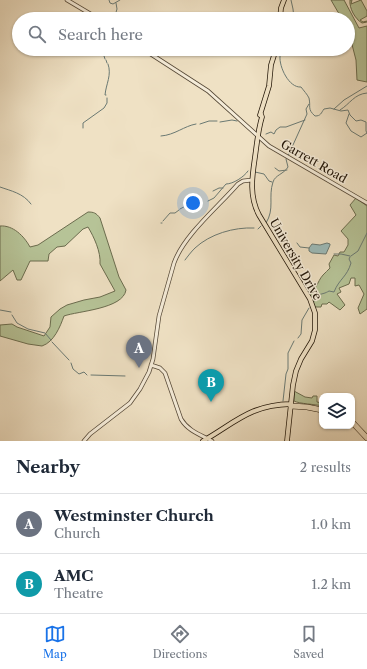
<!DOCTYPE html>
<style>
body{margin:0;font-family:"Libre Caslon Text",serif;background:#f2f2f3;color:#1f2937}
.controls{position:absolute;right:12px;bottom:12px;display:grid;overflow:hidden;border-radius:8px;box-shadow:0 1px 3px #0004}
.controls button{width:36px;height:36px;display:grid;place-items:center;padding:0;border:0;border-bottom:1px solid #e0e1e3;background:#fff;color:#1f2937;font:20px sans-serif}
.you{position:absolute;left:193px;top:203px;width:14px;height:14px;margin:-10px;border:3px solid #fff;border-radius:50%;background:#1a73e8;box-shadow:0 0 0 6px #1a73e833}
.badge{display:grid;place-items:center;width:26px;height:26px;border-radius:50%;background:#1a73e8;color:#fff;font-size:13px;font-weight:700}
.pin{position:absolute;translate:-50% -33px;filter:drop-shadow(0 1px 2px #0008)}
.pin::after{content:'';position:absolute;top:21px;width:14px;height:12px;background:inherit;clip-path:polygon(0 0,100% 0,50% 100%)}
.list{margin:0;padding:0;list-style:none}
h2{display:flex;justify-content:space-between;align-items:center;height:52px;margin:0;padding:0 16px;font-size:17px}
h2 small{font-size:13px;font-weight:400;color:#747a83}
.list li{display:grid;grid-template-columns:26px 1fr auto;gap:12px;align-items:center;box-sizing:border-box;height:60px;padding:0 16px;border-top:1px solid #e0e1e3}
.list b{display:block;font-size:15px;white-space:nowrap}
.list p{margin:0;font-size:13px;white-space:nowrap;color:#747a83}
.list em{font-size:13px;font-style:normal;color:#747a83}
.icon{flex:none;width:22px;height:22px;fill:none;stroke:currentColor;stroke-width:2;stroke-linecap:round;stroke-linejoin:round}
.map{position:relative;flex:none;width:367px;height:441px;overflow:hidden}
.search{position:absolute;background:#fff;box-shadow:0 1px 3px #0004;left:12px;right:12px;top:12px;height:44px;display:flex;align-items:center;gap:10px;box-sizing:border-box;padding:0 14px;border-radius:22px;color:#747a83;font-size:15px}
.sheet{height:172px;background:#fff}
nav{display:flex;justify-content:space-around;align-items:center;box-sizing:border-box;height:56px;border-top:1px solid #e0e1e3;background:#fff;font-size:11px;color:#747a83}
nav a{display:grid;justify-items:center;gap:2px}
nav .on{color:#1a73e8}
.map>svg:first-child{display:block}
.green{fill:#b6c397;stroke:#6b6c4e}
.water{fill:#9cbcbb;stroke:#6a7973}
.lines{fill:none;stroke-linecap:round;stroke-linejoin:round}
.stream{stroke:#6a7973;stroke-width:1}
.minor-casing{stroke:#544736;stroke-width:4.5}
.major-casing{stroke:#201406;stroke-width:5.5}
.highway-casing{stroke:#201406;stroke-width:6}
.minor{stroke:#f5ecd9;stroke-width:3}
.major{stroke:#efe1c4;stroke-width:4}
.highway{stroke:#efe1c4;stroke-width:5}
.labels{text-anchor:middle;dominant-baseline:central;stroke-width:3;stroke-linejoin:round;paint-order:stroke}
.street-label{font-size:12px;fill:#201406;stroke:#f5ecd9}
</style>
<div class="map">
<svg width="367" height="441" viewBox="0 0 367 441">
<rect width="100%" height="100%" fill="#efe1c4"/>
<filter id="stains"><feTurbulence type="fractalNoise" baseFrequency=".005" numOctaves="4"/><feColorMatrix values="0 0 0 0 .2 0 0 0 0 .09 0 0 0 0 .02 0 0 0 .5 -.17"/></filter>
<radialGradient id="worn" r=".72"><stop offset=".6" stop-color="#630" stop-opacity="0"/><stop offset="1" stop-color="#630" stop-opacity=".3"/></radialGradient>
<!-- green -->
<path class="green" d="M331 0H344L359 28 367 26V82L357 80 356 60 348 29V19H342Z
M350 0H352L351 4 361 0 367 11V16L360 20 363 22 367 21V22L362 23C355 19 349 8 350 0Z
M356 198 367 206V309L360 314 358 308 364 294 359 285 355 286V278H351L349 284 339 288 341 292 337 294 345 305 340 310 329 302 327 304H322L321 307H314L306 291C319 289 316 283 323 275 325 273 328 270 330 268L329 264 334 255 338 256 340 252H344L348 245V239L341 231 356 215 350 205Z
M88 212C94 212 96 213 100 218L119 277 126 290C123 309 78 311 64 316 60 327 54 342 42 346L28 344 0 336V325L12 324 17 327 44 336 50 327 51 317 60 309 67 305 84 300 100 297 115 291 100 264C101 252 94 237 88 227L83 229 65 246 57 247 49 254 48 261H30L21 280H17L13 270 0 281V226C13 225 24 236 30 247L38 245Z
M294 391 305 397 312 398 313 396H317V402L322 403V406C314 404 300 404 294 401Z"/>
<!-- water -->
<path class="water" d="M327 243 330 244V245L326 254 312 253 309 251V248L312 244 320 245Z"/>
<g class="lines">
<!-- stream -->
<path class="stream" d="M109 0 110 3 113 4 120 0
M291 0 293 9 294 19
M114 19 117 9 116 3
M286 49 280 56C279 67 289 88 301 87 304 91 307 94 309 98 311 107 307 109 315 116 321 116 321 113 324 109L330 108 341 111 348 110 350 115 356 121 361 120 366 122V131L367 133
M102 50 103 49
M104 56 105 59
M106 60 107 63
M106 95H105C106 84 112 75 108 64
M334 109 344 100 367 86
M340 110C350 104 354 94 367 93
M349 114 346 123 351 131 361 137 367 133
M220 122 232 120 237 121
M200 124 209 121H217
M83 128V123L104 108 107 103V98
M266 134 271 132 274 134 276 130 280 127H286L305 120
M161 136C175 135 184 126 196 124
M288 156 307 114 306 109 309 104
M275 168 279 171 287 170
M255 172 264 174 269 181 272 182
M0 187C11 191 23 193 31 204
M213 191 219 188H223
M208 201 214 198 226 184C233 184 244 177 248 171
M180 209 193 202
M163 221 170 213H175L179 210
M161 223H162
M266 223C275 209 268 197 273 182 275 175 284 174 288 167L286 159
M258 229 261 226
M297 243 300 247 309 248
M334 254H341L350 256
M351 256 358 251 367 233
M185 260C188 256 191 252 195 248 210 234 234 227 254 228
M313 303C319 291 321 296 329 291L334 292C339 279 347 277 351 263L349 259 350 257
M0 310 11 312
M12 315 17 323 28 329 45 333 51 340
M298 338 301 334 302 320 309 308
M52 342 69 360
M71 363 73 369 79 374 84 372 87 375
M91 375 125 376
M283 401 286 374 288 369V353L294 341"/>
<!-- minor casing -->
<g class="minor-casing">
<path id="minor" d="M67 0 99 19
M143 49 208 91 269 146 367 203
M151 365 160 368 165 373 181 419C188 431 201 435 212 441
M84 441 90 434 130 403 140 389 149 372 153 359 159 316 174 263C184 235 218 207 238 184L243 181 252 180"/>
</g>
<!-- major casing -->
<g class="major-casing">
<path id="major" d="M280 19 281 8 284 0
M261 114 262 117C258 130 257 143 255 157 252 177 249 196 259 215L310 299 315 313V330L312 341 301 359 296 371 293 385 287 441
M260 115 269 86 271 65 276 49
M203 441C236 422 250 405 291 404"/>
</g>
<!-- highway casing -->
<g class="highway-casing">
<path id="highway" d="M291 406 307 407 322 410
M352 422 367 438"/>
</g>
<!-- minor -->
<use href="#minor" class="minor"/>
<!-- major -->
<use href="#major" class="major"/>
<!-- highway -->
<use href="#highway" class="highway"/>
</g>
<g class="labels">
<!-- street labels -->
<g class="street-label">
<text transform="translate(314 161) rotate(30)">Garrett Road</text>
<text transform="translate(296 259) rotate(60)">University Drive</text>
</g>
</g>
<rect width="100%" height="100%" filter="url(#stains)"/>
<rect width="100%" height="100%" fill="url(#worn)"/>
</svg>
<div class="controls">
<button><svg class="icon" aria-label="layers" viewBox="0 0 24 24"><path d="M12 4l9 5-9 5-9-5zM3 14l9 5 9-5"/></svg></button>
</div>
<div class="you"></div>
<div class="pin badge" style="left:139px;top:368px;background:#6b7280">A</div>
<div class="pin badge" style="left:211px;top:402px;background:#0f9aa8">B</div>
<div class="search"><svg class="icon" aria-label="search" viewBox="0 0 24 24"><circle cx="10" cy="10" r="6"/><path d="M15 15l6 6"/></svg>Search here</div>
</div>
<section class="sheet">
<h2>Nearby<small>2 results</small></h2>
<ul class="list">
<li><span class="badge" style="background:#6b7280">A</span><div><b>Westminster Church</b><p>Church</p></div><em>1.0 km</em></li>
<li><span class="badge" style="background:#0f9aa8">B</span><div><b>AMC</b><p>Theatre</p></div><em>1.2 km</em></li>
</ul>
</section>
<nav>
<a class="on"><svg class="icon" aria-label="map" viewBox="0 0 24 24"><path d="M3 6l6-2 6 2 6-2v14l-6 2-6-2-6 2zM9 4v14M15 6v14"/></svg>Map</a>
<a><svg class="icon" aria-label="directions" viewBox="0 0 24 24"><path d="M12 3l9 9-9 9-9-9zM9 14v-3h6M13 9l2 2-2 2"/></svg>Directions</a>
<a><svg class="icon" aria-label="saved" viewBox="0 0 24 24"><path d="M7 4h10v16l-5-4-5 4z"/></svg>Saved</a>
</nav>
